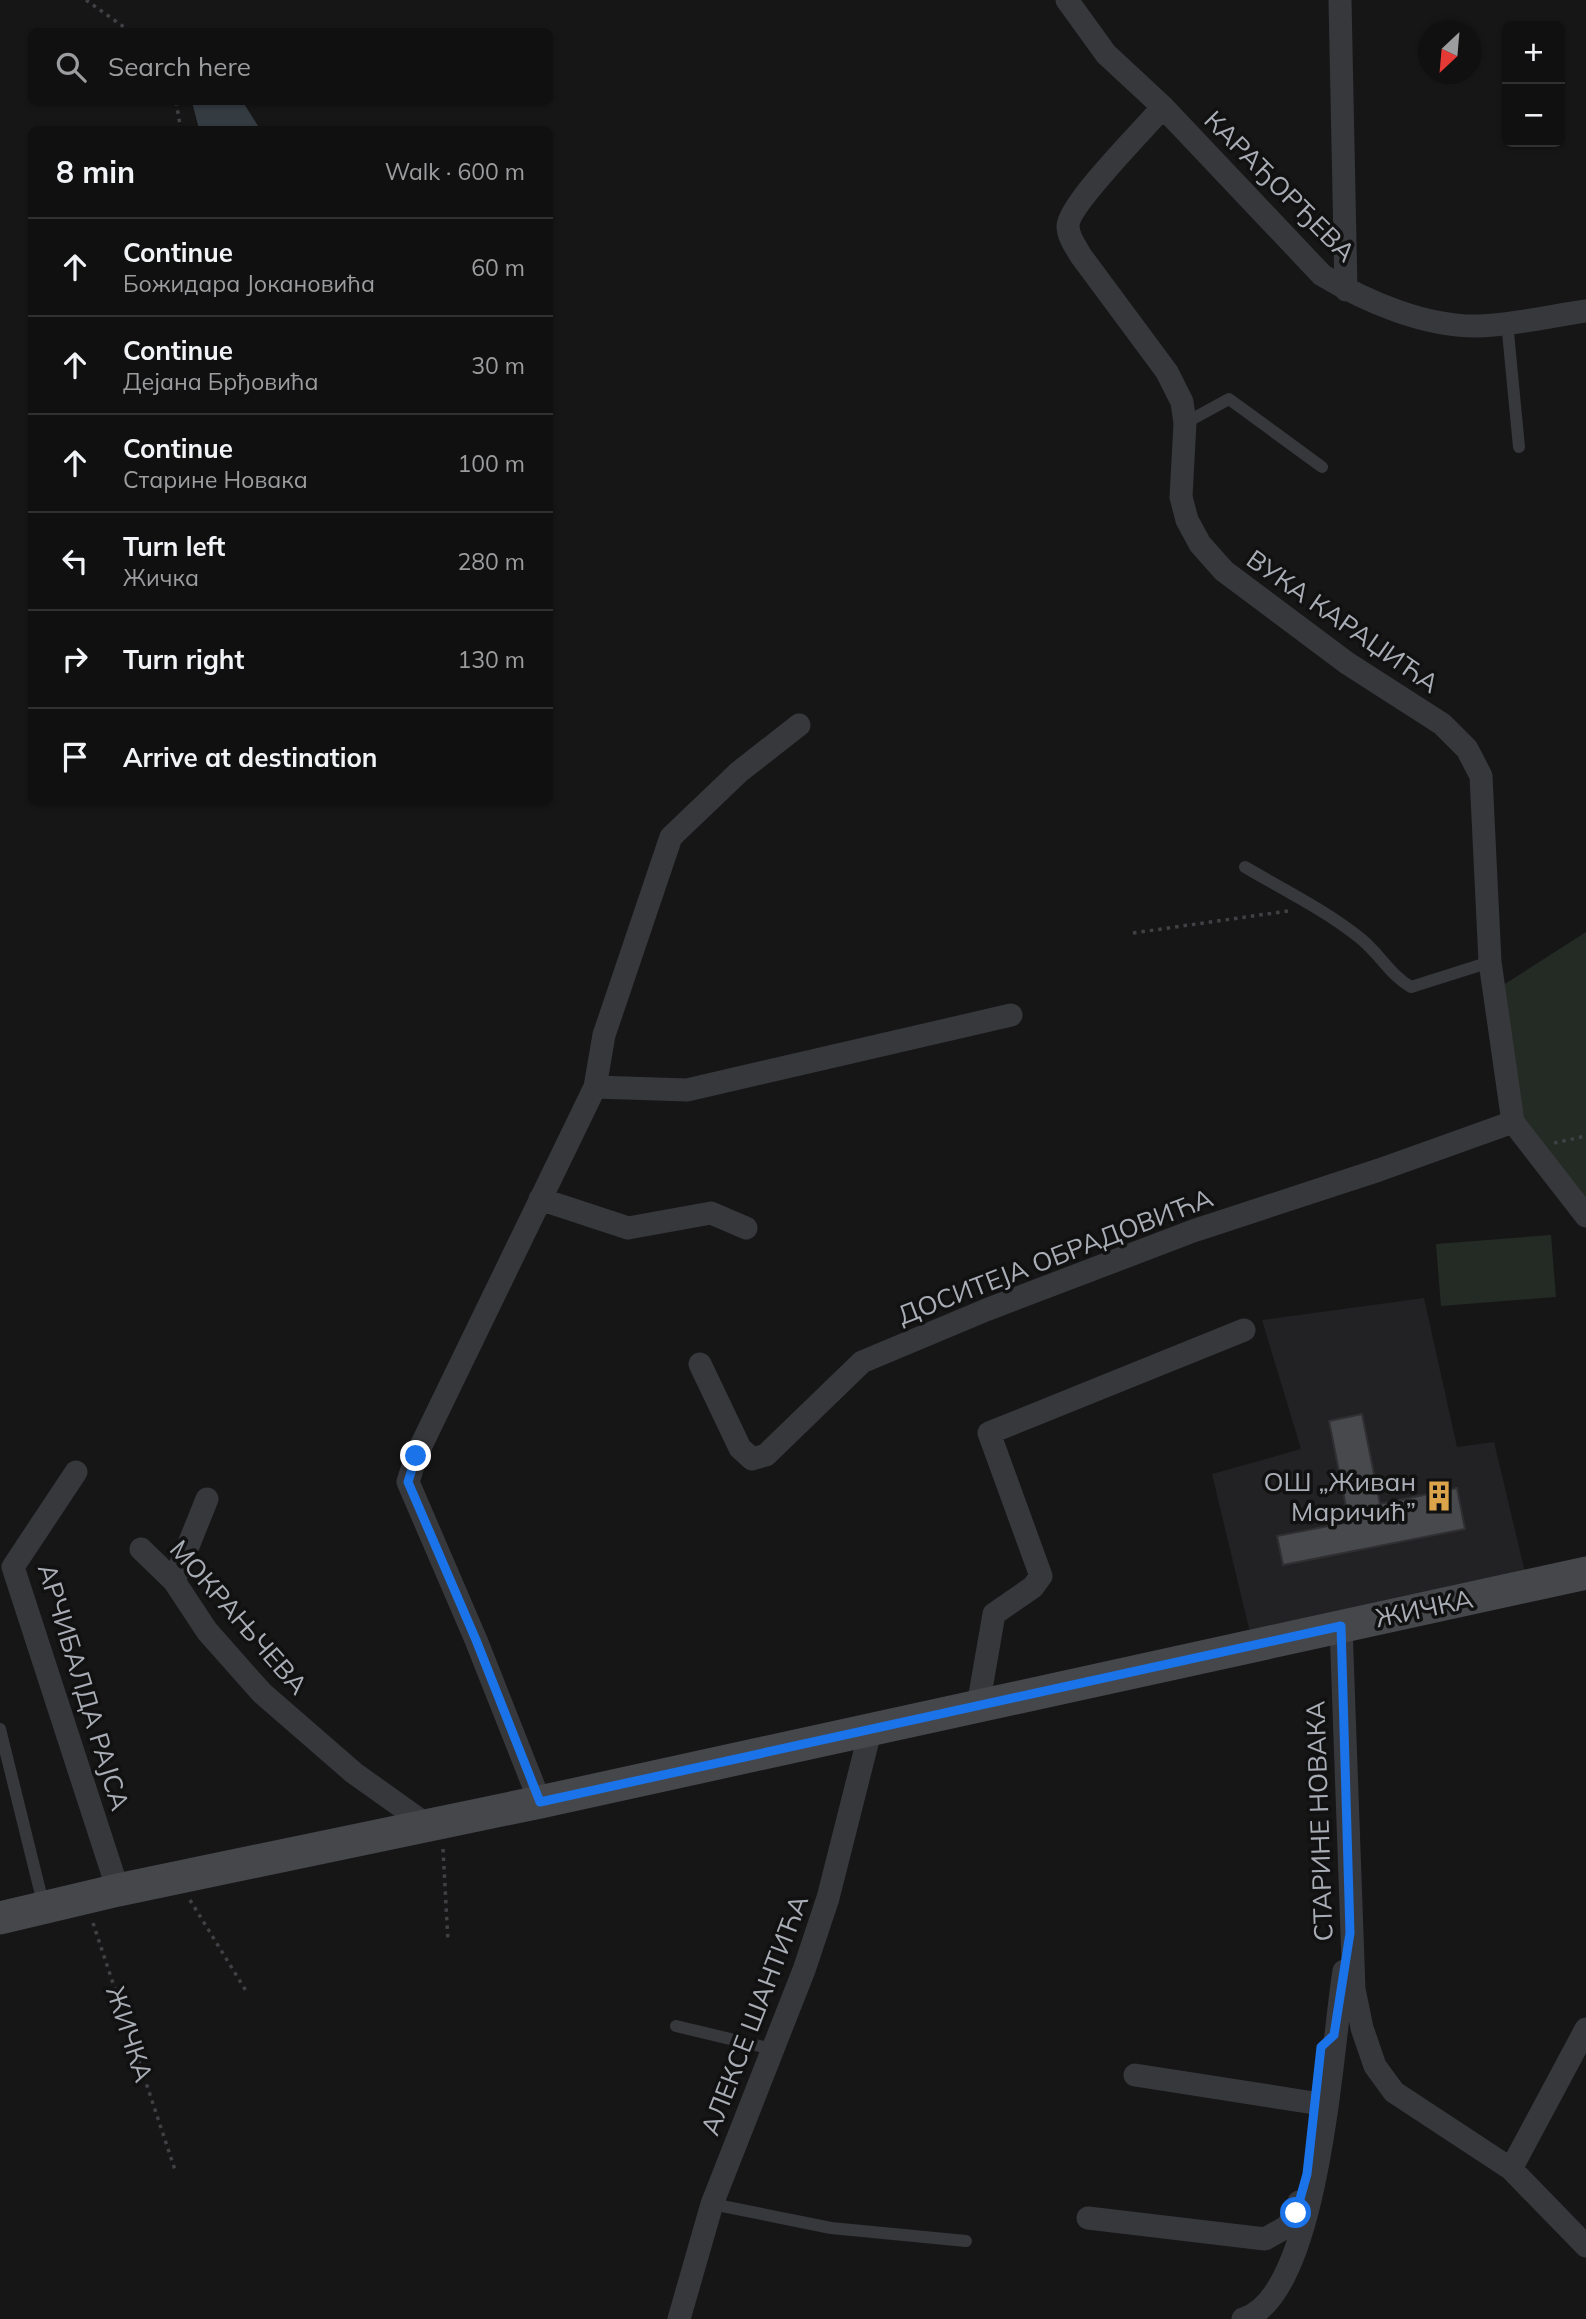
<!DOCTYPE html>
<meta charset="utf-8">
<style>
body{margin:0;font-family:Mulish,sans-serif;background:#1e1e1f;color:#f1f3f6}
.controls{position:absolute;right:21px;top:21px;display:grid;overflow:hidden;border-radius:10px;box-shadow:0 2px 5px #0004}
.controls button{width:63px;height:63px;display:grid;place-items:center;padding:0;border:0;border-bottom:2px solid #303031;background:#101011;color:#f1f3f6;font:35px sans-serif}
.compass{position:absolute;left:1418px;top:21px;width:63px;height:63px;border-radius:50%;background:#101011;box-shadow:0 2px 5px #0004;rotate:206deg}
.stop{position:absolute;width:21px;height:21px;margin:-16px;border:5px solid #1a73e8;border-radius:50%;background:#fff}
.stop.end{background:#1a73e8;border-color:#fff;box-shadow:0 2px 7px #0008}
.list{margin:0;padding:0;list-style:none}
h2{display:flex;justify-content:space-between;align-items:center;height:91px;margin:0;padding:0 28px;font-size:30px}
h2 small{font-size:23px;font-weight:400;color:#9c9d9f}
.list li{display:grid;grid-template-columns:46px 1fr auto;gap:21px;align-items:center;box-sizing:border-box;height:98px;padding:0 28px;border-top:2px solid #303031}
.list b{display:block;font-size:26px;white-space:nowrap}
.list p{margin:0;font-size:23px;white-space:nowrap;color:#9c9d9f}
.list em{font-size:23px;font-style:normal;color:#9c9d9f}
.icon{flex:none;width:38px;height:38px;fill:none;stroke:currentColor;stroke-width:2;stroke-linecap:round;stroke-linejoin:round}
.map{position:relative;flex:none;width:1586px;height:2319px;overflow:hidden}
.search{position:absolute;background:#101011;box-shadow:0 2px 5px #0004;left:28px;top:28px;width:525px;height:77px;display:flex;align-items:center;gap:18px;box-sizing:border-box;padding:0 24px;border-radius:10px;color:#9c9d9f;font-size:26px}
.panel{position:absolute;background:#101011;box-shadow:0 2px 5px #0004;left:28px;top:126px;width:525px;height:679px;border-radius:10px}
.map>svg:first-child{display:block}
.built{fill:#222224}
.green{fill:#242b25}
.water{fill:#343c42}
.building{fill:#48494c;stroke:#303033;stroke-width:2}
.lines{fill:none;stroke-linecap:round;stroke-linejoin:round}
.path{stroke:#3f4144;stroke-width:3.5;stroke-dasharray:3.5 5;stroke-linecap:butt}
.lane{stroke:#37383c;stroke-width:12}
.street{stroke:#37383c;stroke-width:23}
.secondary{stroke:#45474b;stroke-width:33}
.route{stroke:#1a73e8;stroke-width:9}
.labels{text-anchor:middle;dominant-baseline:central;stroke-width:7;stroke-linejoin:round;paint-order:stroke}
.street-label{font-size:26px;fill:#a9adb5;stroke:#111112}
.poi-label{font-size:26px;fill:#a9adb5;stroke:#111112;text-anchor:end}
</style>
<div class="map">
<svg width="1586" height="2319" viewBox="0 0 1586 2319">
<rect width="100%" height="100%" fill="#161617"/>
<!-- built -->
<path class="built" d="M1424 1298 1457 1447 1494 1442 1528 1585 1253 1645 1212 1474 1301 1449 1262 1320Z"/>
<!-- green -->
<path class="green" d="M1586 932V1216L1513 1122 1494 991Z
M1551 1235 1556 1297 1441 1306 1436 1244Z"/>
<!-- water -->
<path class="water" d="M192 102H243L260 129H199Z"/>
<!-- building -->
<path class="building" d="M1362 1414 1380 1504 1457 1488 1465 1529 1283 1565 1277 1536 1349 1522 1329 1421Z"/>
<g class="lines">
<!-- path -->
<path class="path" d="M86 0 131 32
M176 102 181 130
M1133 933 1288 911
M1554 1143 1586 1136
M443 1849 448 1942
M190 1900 248 1994
M93 1923 175 2170"/>
<!-- lane -->
<path class="lane" d="M1507 322 1519 447
M1185 423 1229 399 1322 467
M1245 867C1284 890 1325 910 1360 938 1379 953 1390 975 1411 987L1490 962
M0 1729 44 1907
M676 2026 772 2049
M712 2204 831 2228 966 2241"/>
<!-- street -->
<path class="street" d="M1067 0 1106 54 1163 107 1322 275C1367 302 1425 327 1479 326 1514 325 1551 316 1586 311
M1340 0 1346 290
M1163 107C1145 128 1068 205 1068 226 1068 237 1076 247 1081 256L1167 372 1182 402 1185 423 1181 497 1187 520 1200 544 1224 571 1347 663 1442 724 1467 749 1481 776 1490 962 1513 1122 1586 1216
M595 1087 687 1090 1011 1015
M540 1199 628 1228 711 1213 746 1228
M700 1364 740 1448 752 1459 766 1455 862 1362 986 1310 1193 1231 1379 1170 1513 1122
M76 1472 13 1567 118 1890
M141 1549 174 1581 207 1631 262 1693 354 1773 427 1825
M174 1581 207 1499
M1341 1626 1354 1989 1362 2028 1375 2066 1394 2092 1511 2169 1586 2246
M978 1706 994 1614 1033 1587 1041 1576 989 1433 1244 1330
M540 1802 476 1640 408 1482 416 1456 595 1087 604 1035 671 837 739 772 799 725
M1135 2075 1314 2103
M1511 2169 1586 2029
M1088 2218 1265 2239 1288 2226 1299 2202
M679 2319 712 2204 804 1970 828 1898 871 1728
M1243 2319C1320 2296 1332 2042 1344 1971"/>
<!-- secondary -->
<path class="secondary" d="M0 1918 118 1890 540 1802 1586 1573"/>
</g>
<g class="lines">
<!-- route -->
<path class="route" d="M416 1456 408 1482 476 1640 540 1802 1341 1626 1350 1933 1334 2035 1321 2047 1307 2174 1296 2213"/>
</g>
<!-- icons -->
<defs>
<g id="building-bare" transform="scale(2.415)"><path d="M-4-6H4V6H1V3H-1V6H-4ZM-2.5-4.3h1.7v1.8h-1.7ZM.8-4.3h1.7v1.8H.8ZM-2.5-1h1.7V.8h-1.7ZM.8-1h1.7V.8H.8Z" fill="#dba44a" stroke="#111112" stroke-width="2.5" paint-order="stroke"/></g>
</defs>
<g fill-rule="evenodd">
<use href="#building-bare" x="1439" y="1496"/>
</g>
<g class="labels">
<!-- street labels -->
<g class="street-label">
<text transform="translate(1280 186) rotate(45)">КАРАЂОРЂЕВА</text>
<text transform="translate(1343 621) rotate(35)">ВУКА КАРАЏИЋА</text>
<text transform="translate(1055 1256) rotate(-21)">ДОСИТЕЈА ОБРАДОВИЋА</text>
<text transform="translate(1424 1608) rotate(-12)">ЖИЧКА</text>
<text transform="translate(239 1617) rotate(49)">МОКРАЊЧЕВА</text>
<text transform="translate(84 1687) rotate(73)">АРЧИБАЛДА РАЈСА</text>
<text transform="translate(1319 1821) rotate(-92)">СТАРИНЕ НОВАКА</text>
<text transform="translate(754 2015) rotate(-69)">АЛЕКСЕ ШАНТИЋА</text>
<text transform="translate(130 2034) rotate(72)">ЖИЧКА</text>
</g>
<!-- poi labels -->
<g class="poi-label">
<text x="1416" y="1481">ОШ „Живан<tspan x="1416" dy="30">Маричић”</tspan></text>
</g>
</g>
</svg>
<div class="controls">
<button>+</button>
<button>−</button>
</div>
<svg class="compass" viewBox="-18 -18 36 36"><path d="M0-13l5 13h-10z" fill="#e53935"/><path d="M0 13l5-13h-10z" fill="#9c9d9f"/></svg>
<div class="stop" style="left:1296px;top:2213px"></div>
<div class="stop end" style="left:416px;top:1456px"></div>
<div class="search"><svg class="icon" aria-label="search" viewBox="0 0 24 24"><circle cx="10" cy="10" r="6"/><path d="M15 15l6 6"/></svg>Search here</div>
<section class="panel">
<h2>8 min<small>Walk · 600 m</small></h2>
<ul class="list">
<li><svg class="icon" aria-label="ahead" viewBox="0 0 24 24"><path d="M12 20V5M6 11l6-6 6 6"/></svg><div><b>Continue</b><p>Божидара Јокановића</p></div><em>60 m</em></li>
<li><svg class="icon" aria-label="ahead" viewBox="0 0 24 24"><path d="M12 20V5M6 11l6-6 6 6"/></svg><div><b>Continue</b><p>Дејана Брђовића</p></div><em>30 m</em></li>
<li><svg class="icon" aria-label="ahead" viewBox="0 0 24 24"><path d="M12 20V5M6 11l6-6 6 6"/></svg><div><b>Continue</b><p>Старине Новака</p></div><em>100 m</em></li>
<li><svg class="icon" aria-label="left" viewBox="0 0 24 24"><path d="M17 20v-9H6M10 6l-5 5 5 5"/></svg><div><b>Turn left</b><p>Жичка</p></div><em>280 m</em></li>
<li><svg class="icon" aria-label="right" viewBox="0 0 24 24"><path d="M7 20v-9h11M14 6l5 5-5 5"/></svg><div><b>Turn right</b></div><em>130 m</em></li>
<li><svg class="icon" aria-label="arrive" viewBox="0 0 24 24"><path d="M6 21V4h12l-3 4 3 4H6"/></svg><div><b>Arrive at destination</b></div></li>
</ul>
</section>
</div>
